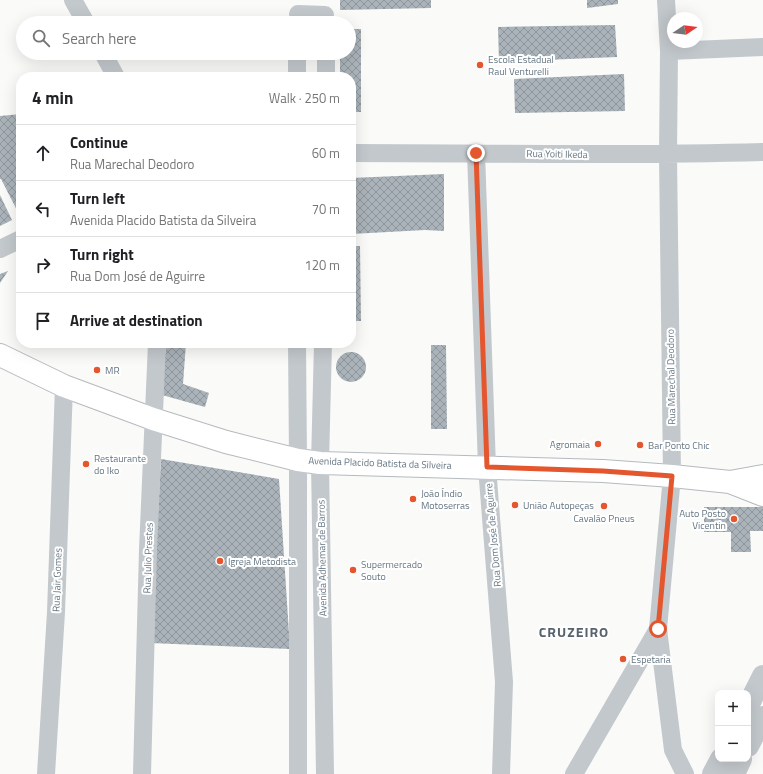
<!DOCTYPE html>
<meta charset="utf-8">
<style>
body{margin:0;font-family:"Titillium Web",sans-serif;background:#f2f2f2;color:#202124}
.controls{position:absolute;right:12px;bottom:12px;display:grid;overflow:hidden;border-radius:8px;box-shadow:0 4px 16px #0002}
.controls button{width:36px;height:36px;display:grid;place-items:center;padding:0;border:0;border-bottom:1px solid #e0e0e0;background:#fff;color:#202124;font:20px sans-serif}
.compass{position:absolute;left:667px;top:12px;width:36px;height:36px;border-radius:50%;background:#fff;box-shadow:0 4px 16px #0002;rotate:77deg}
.stop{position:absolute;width:12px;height:12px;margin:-9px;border:3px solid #e4572e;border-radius:50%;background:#fff}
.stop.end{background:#e4572e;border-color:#fff;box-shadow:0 1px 4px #0008}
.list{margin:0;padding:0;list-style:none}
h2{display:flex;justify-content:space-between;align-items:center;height:52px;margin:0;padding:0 16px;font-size:17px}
h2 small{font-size:13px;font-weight:400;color:#757577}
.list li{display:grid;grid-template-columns:26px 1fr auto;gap:12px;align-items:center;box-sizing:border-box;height:56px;padding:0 16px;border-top:1px solid #e0e0e0}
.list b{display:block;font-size:15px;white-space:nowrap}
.list p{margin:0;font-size:13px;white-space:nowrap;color:#757577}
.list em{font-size:13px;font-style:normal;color:#757577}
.icon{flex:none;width:22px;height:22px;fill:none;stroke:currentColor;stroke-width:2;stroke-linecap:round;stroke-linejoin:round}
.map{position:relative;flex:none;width:763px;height:774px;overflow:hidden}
.search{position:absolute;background:#fff;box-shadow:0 4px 16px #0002;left:16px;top:16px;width:340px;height:44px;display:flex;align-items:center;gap:10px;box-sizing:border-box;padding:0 14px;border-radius:22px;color:#757577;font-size:15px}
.panel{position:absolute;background:#fff;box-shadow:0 4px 16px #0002;left:16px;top:72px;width:340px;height:276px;border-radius:16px}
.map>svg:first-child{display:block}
.building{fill:url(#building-cross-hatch)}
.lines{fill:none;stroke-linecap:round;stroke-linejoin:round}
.primary-casing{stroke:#b5babe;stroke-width:24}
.minor{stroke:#c3c8cc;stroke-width:18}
.tertiary{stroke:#c3c8cc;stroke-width:22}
.primary{stroke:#fff;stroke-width:22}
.route{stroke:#e4572e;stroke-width:5}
.poi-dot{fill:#e4572e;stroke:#fff;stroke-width:1.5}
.labels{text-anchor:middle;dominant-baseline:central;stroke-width:4;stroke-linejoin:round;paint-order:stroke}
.poi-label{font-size:10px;fill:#657683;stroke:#fff;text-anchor:start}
.street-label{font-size:10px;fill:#657683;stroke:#fff}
.district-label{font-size:14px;font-weight:bold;letter-spacing:1px;fill:#57646e;stroke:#fff}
</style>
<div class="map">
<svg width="763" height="774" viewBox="0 0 763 774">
<defs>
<pattern id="building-cross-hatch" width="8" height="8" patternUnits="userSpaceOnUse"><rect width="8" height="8" fill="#aab3b9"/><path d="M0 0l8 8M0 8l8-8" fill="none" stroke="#8e969c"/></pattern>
</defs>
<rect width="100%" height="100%" fill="#fafaf8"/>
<!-- building -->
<path class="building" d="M340 0H431V8L340 10Z
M587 0H618V4L587 8Z
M615 25 617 57 499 62 498 27Z
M349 29H361V112H351V77H340V53H349Z
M624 74 625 111 515 113 514 79Z
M21 114V218L1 179H0V116Z
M444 174V231L425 230 351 234V178Z
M0 195 12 220 0 226Z
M351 246H360L361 321H351Z
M8 271 0 283V274Z
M166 343H186L183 384 209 393 205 407 162 395Z
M431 345H446L447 429H431Z
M336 367a15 15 0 1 1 30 0a15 15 0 1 1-30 0Z
M161 459 279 479 290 649 151 643Z
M704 507H763V531H750L751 552H731V532H704Z"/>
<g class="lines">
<!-- primary casing -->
<g class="primary-casing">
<path id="primary" d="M0 355 64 386 153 419 226 442 298 460 320 463 603 471 672 476 730 482 763 476
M730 482 763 495"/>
</g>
<!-- minor -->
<path class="minor" d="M73 0 86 23
M666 0 669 51 668 155 672 476 658 629 673 750 685 774
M298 14 325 15
M669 51 763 47
M103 53 116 77
M326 53V77
M297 77V53
M351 153C488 153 626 156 763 152
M476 153 487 467 504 682 501 774
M0 249 21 239
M297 343 298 460V774
M323 343 320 463 325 774
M46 774 56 612 64 386
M142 774 148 550 157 343
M574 774 658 629"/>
<!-- tertiary -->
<path class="tertiary" d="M748 706 763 676
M748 746 763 717
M713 774 721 759
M734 774 741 759"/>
<!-- primary -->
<use href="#primary" class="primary"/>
</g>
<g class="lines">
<!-- route -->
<path class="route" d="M476 153 487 467 603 471 672 476 658 629"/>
</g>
<!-- markers -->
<g class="poi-dot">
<circle cx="480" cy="65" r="4"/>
<circle cx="97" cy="370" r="4"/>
<circle cx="598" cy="444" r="4"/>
<circle cx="640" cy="445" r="4"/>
<circle cx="86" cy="464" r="4"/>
<circle cx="413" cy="499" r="4"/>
<circle cx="515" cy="505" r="4"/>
<circle cx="604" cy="506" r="4"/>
<circle cx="734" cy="519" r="4"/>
<circle cx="220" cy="561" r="4"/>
<circle cx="353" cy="570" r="4"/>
<circle cx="623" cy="659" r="4"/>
</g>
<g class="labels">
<!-- poi labels -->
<g class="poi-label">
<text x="488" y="59">Escola Estadual<tspan x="488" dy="12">Raul Venturelli</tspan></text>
<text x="105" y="370">MR</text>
<text x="590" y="444" text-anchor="end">Agromaia</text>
<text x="648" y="445">Bar Ponto Chic</text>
<text x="94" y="458">Restaurante<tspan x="94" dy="12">do Iko</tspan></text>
<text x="421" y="493">João Índio<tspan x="421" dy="12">Motoserras</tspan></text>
<text x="523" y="505">União Autopeças</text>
<text x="726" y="513" text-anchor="end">Auto Posto<tspan x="726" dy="12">Vicentin</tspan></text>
<text x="604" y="518" text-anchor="middle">Cavalão Pneus</text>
<text x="228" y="561">Igreja Metodista</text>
<text x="361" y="564">Supermercado<tspan x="361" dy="12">Souto</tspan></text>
<text x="631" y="659">Espetaria</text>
</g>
<!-- street labels -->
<g class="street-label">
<text transform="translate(557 154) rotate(1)">Rua Yoiti Ikeda</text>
<text transform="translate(671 377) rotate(-91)">Rua Marechal Deodoro</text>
<text transform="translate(380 463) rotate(2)">Avenida Placido Batista da Silveira</text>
<text transform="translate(493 535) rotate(-95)">Rua Dom José de Aguirre</text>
<text transform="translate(148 558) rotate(-88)">Rua Julio Prestes</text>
<text transform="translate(322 558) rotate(-91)">Avenida Adhemar de Barros</text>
<text transform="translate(57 580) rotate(-88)">Rua Jair Gomes</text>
</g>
<!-- district labels -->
<g class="district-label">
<text x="574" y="631">CRUZEIRO</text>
</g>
</g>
</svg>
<div class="controls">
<button>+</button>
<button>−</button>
</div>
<svg class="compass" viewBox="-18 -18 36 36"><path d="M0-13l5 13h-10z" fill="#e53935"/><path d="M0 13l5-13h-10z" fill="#757577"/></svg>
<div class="stop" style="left:658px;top:629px"></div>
<div class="stop end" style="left:476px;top:153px"></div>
<div class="search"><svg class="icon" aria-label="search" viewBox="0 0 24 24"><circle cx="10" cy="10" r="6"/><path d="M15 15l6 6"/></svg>Search here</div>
<section class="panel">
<h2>4 min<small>Walk · 250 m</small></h2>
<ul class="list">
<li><svg class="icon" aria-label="ahead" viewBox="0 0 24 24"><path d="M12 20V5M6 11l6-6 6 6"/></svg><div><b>Continue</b><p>Rua Marechal Deodoro</p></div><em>60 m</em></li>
<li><svg class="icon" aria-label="left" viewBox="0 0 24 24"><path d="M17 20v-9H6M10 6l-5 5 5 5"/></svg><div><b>Turn left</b><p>Avenida Placido Batista da Silveira</p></div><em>70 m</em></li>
<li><svg class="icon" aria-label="right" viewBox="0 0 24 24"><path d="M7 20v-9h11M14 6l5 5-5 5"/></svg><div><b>Turn right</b><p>Rua Dom José de Aguirre</p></div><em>120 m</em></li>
<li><svg class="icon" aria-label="arrive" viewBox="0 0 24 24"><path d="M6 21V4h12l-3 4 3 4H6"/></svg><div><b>Arrive at destination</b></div></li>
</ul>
</section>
</div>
